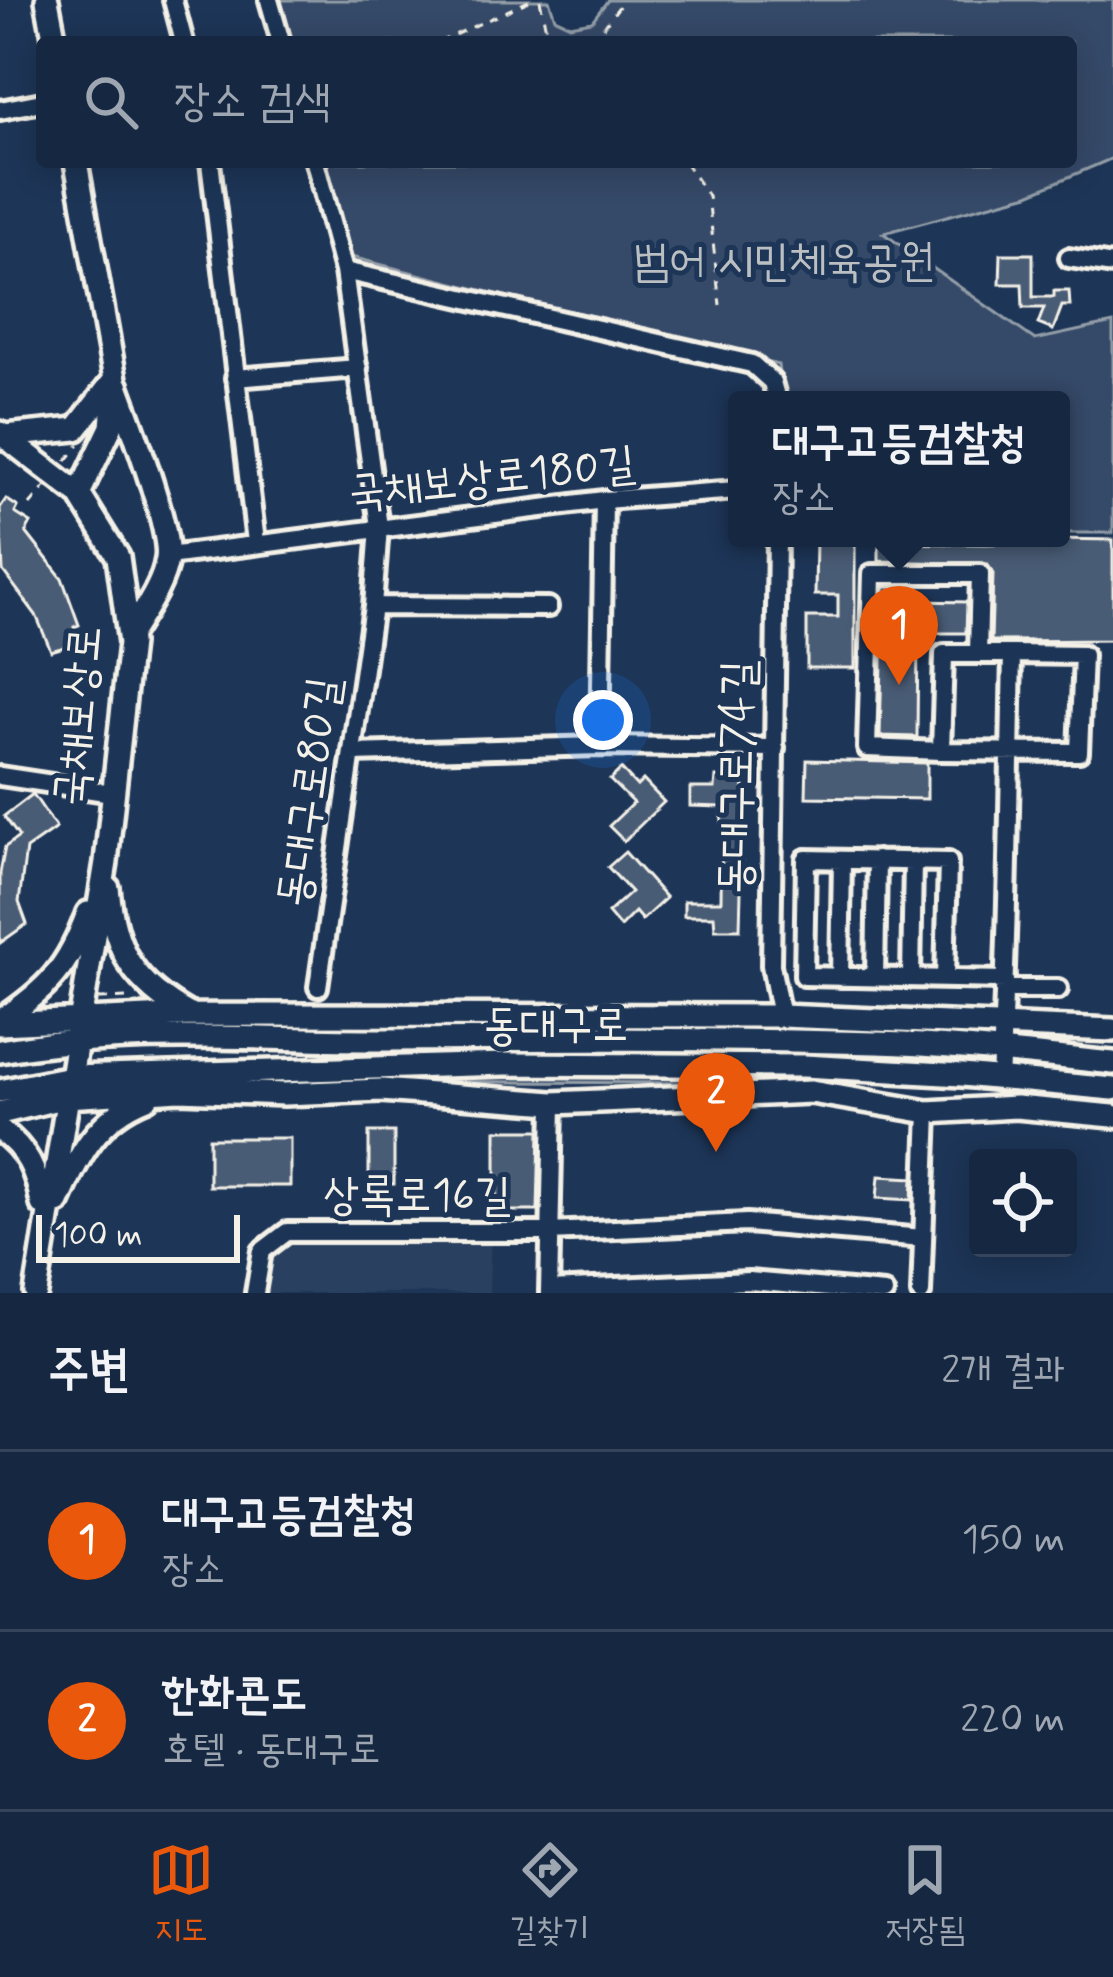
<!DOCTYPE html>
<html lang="ko">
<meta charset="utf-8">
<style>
body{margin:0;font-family:Mynerve,"Poor Story",sans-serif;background:#1f3048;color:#f1f3f6}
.controls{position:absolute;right:36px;bottom:36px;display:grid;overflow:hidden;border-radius:12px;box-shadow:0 6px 30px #0003}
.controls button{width:108px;height:108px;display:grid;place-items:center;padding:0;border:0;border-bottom:3px solid #35445a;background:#162841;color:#f1f3f6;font:60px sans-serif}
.scale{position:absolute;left:36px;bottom:30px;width:204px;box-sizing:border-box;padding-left:12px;border:6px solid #f4f1e8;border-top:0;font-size:33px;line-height:42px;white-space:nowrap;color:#f4f1e8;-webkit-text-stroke:9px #1d3557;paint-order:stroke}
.you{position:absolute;left:603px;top:720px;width:42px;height:42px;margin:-30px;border:9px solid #fff;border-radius:50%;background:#1a73e8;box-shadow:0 0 0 18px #1a73e833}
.badge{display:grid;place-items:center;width:78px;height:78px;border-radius:50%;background:#ea580c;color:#fff;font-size:39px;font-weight:700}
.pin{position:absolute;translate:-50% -99px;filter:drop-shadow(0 3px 6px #0008)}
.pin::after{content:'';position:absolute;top:63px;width:42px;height:36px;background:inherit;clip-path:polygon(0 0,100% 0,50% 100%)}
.popup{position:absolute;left:728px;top:391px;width:342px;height:156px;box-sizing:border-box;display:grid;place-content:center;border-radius:12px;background:#162841;filter:drop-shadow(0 3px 9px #0005);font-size:39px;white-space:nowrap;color:#9ea6b1}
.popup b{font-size:45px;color:#f1f3f6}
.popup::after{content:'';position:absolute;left:50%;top:100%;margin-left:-24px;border:24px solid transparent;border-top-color:#162841}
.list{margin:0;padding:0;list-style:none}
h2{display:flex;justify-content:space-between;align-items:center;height:156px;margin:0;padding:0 48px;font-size:51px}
h2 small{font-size:39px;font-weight:400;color:#9ea6b1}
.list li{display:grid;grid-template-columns:78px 1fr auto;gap:36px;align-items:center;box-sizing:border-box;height:180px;padding:0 48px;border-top:3px solid #35445a}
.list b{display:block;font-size:45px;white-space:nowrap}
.list p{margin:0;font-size:39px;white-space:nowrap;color:#9ea6b1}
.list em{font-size:39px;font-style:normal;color:#9ea6b1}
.icon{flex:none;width:66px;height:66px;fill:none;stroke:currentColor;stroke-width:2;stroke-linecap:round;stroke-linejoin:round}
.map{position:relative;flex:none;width:1113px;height:1293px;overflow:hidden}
.search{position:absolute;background:#162841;box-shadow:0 6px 30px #0003;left:36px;right:36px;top:36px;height:132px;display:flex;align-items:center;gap:30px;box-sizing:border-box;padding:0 42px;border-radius:12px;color:#9ea6b1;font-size:45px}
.sheet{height:516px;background:#162841}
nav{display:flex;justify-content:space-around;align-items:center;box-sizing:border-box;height:168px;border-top:3px solid #35445a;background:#162841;font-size:33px;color:#9ea6b1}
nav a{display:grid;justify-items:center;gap:6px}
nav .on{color:#ea580c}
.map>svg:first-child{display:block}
.built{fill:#2a4060}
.green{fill:#354a67;stroke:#949ea8;stroke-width:3}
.building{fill:#485b74;stroke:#f4f1e8;stroke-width:3}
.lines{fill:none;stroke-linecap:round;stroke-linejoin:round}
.minor-casing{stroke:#f4f1e8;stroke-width:26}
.major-casing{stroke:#f4f1e8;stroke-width:30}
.path{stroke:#f4f1e8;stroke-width:3;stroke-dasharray:9 9;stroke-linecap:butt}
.minor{stroke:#1d3557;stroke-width:16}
.major{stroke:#1d3557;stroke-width:21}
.labels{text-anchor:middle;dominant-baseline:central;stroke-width:10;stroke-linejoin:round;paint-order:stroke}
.park-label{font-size:45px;fill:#bbbfc1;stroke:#1d3557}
.street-label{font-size:45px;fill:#f4f1e8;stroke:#1d3557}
</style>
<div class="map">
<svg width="1113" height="1293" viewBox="0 0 1113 1293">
<rect width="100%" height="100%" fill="#1d3557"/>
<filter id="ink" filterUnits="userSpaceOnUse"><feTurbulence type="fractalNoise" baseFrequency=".00833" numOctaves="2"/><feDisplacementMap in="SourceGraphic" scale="24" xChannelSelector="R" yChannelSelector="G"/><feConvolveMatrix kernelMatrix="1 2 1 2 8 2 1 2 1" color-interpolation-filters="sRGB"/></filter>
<g filter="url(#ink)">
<!-- built -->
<path class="built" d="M491 1235 489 1293H266L273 1256 291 1241Z"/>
<!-- green -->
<path class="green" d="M276 0H549L555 18 570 25 592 21 608 0H1113V158L1029 194 883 233 1035 340 1113 323V533H1061V400H782L778 365 347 256 321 162H1071V42H288Z
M329 1025 852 1026 859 1032 851 1037 325 1029Z
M325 1048 847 1050 854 1055 847 1060 324 1057 321 1052Z
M330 1073 852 1074 860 1080 852 1084 329 1081 326 1077Z"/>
<!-- building -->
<path class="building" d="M1001 254H1033V297H1054V291H1069L1070 306H1062L1053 330 1038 324 1044 308H1023L1022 284H1000Z
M6 499 18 507 15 513 31 523 26 532 62 578 79 625 74 627 78 643 51 651 36 615 3 571 0 508Z
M816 538H855V668H807V617H838V595H815Z
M1054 539 1113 540V640L991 641 993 574 987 564 879 561V543L984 544 1054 542Z
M884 587H917V601L967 602 966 633H918L917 737 880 736Z
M807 760 927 763V799L806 797Z
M621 769 637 786 643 780 664 802 624 841 609 826 633 803 610 780Z
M716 777H744L740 929H715L714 916H684V901H721L722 807 690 806V788H715Z
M33 794 56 828 26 849 19 902 27 924 0 943V873L5 847 19 837 4 816Z
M625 852 666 898 642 920 635 912 620 927 608 913 631 892 608 867Z
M496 1130H540L538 1211H496Z
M369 1132H394V1184H369Z
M209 1138H290V1186H209Z
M879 1176 913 1178 912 1200 877 1198Z"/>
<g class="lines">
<!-- minor casing -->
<g class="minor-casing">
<path id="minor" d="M173 0 184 42
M269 0 281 42
M0 110 42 102
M210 162 256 542
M315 162 344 271 379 527 373 606 318 987
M1069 258 1113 265
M344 271 752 364 772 382 777 400
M235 378 358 368
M777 538 771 965 781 1016
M168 556 604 500 737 490
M373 606 548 607
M600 746 604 500
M941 751 867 748 872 574H980L978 654
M352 753 600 746 775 748
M0 776 112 793
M840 977 842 860
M875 977 877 860
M911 978 913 861
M945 979 948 862 806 859 804 976C871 977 938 979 1005 980
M1005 989H1058
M1000 1079C1008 937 1009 796 1012 654L1083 655 1079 752 941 751 944 654H1012
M549 1290 749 1281 884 1293
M255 1293 262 1251 287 1232H549L747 1223 923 1238
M549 1293 553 1103
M921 1293 928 1112"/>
</g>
<!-- major casing -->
<g class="major-casing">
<path id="major" d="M47 0 55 42
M76 162 115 379 111 427 79 494
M117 385C129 418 172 530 167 559 163 586 143 612 129 636
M0 433 79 494 118 557 130 643 106 862 36 1293
M5 436 76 429 115 379
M108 888C114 952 134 984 190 1015
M0 1021C48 989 68 968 88 913
M0 1024 191 1015 781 1016 1113 1030
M0 1051C130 1028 252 1040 383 1040 547 1039 712 1038 876 1043 955 1045 1035 1055 1113 1063
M0 1091 71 1077 505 1064 804 1066 962 1075 1113 1089
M0 1113 66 1097 180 1090 284 1094 381 1090 553 1103 811 1092 928 1112 1016 1107 1113 1116
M0 1130C27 1149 37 1172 42 1204
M58 1202C79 1155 96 1118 147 1098"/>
</g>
<!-- path -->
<path class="path" d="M540 0 547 35 564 42
M602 35 612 42
M439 42 531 0
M592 42 624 0
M685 162 708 196 720 305
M66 461 79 445
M30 505 45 487
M99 999 128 998 127 1002"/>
<!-- minor -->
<use href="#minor" class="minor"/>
<!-- major -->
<use href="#major" class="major"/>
</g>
</g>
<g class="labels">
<!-- park labels -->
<g class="park-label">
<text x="784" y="262">범어 시민체육공원</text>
</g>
<!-- street labels -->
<g class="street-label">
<text transform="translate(492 479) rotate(-6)">국채보상로180길</text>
<text transform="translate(79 716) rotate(-85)">국채보상로</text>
<text transform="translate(738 777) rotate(-89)">동대구로74길</text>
<text transform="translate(310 792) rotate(-82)">동대구로80길</text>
<text x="556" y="1026">동대구로</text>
<text x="417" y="1196">상록로16길</text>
</g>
</g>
</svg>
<div class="controls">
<button><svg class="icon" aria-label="locate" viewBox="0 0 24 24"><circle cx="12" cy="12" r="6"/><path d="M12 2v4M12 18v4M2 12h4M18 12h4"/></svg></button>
</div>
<div class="scale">100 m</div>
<div class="you"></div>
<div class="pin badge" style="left:899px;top:685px">1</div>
<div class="popup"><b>대구고등검찰청</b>장소</div>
<div class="pin badge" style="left:716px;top:1152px">2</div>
<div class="search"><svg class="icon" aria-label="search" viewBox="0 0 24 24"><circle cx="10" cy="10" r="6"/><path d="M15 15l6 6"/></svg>장소 검색</div>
</div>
<section class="sheet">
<h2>주변<small>2개 결과</small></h2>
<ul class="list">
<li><span class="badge">1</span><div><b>대구고등검찰청</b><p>장소</p></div><em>150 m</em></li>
<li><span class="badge">2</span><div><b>한화콘도</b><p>호텔 · 동대구로</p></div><em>220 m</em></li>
</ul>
</section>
<nav>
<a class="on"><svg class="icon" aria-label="map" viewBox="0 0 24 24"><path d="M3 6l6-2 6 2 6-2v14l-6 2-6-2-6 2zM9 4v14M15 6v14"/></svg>지도</a>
<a><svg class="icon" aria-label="directions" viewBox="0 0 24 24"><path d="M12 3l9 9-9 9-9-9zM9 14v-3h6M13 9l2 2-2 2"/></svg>길찾기</a>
<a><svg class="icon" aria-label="saved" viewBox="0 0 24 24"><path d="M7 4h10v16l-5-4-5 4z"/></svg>저장됨</a>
</nav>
